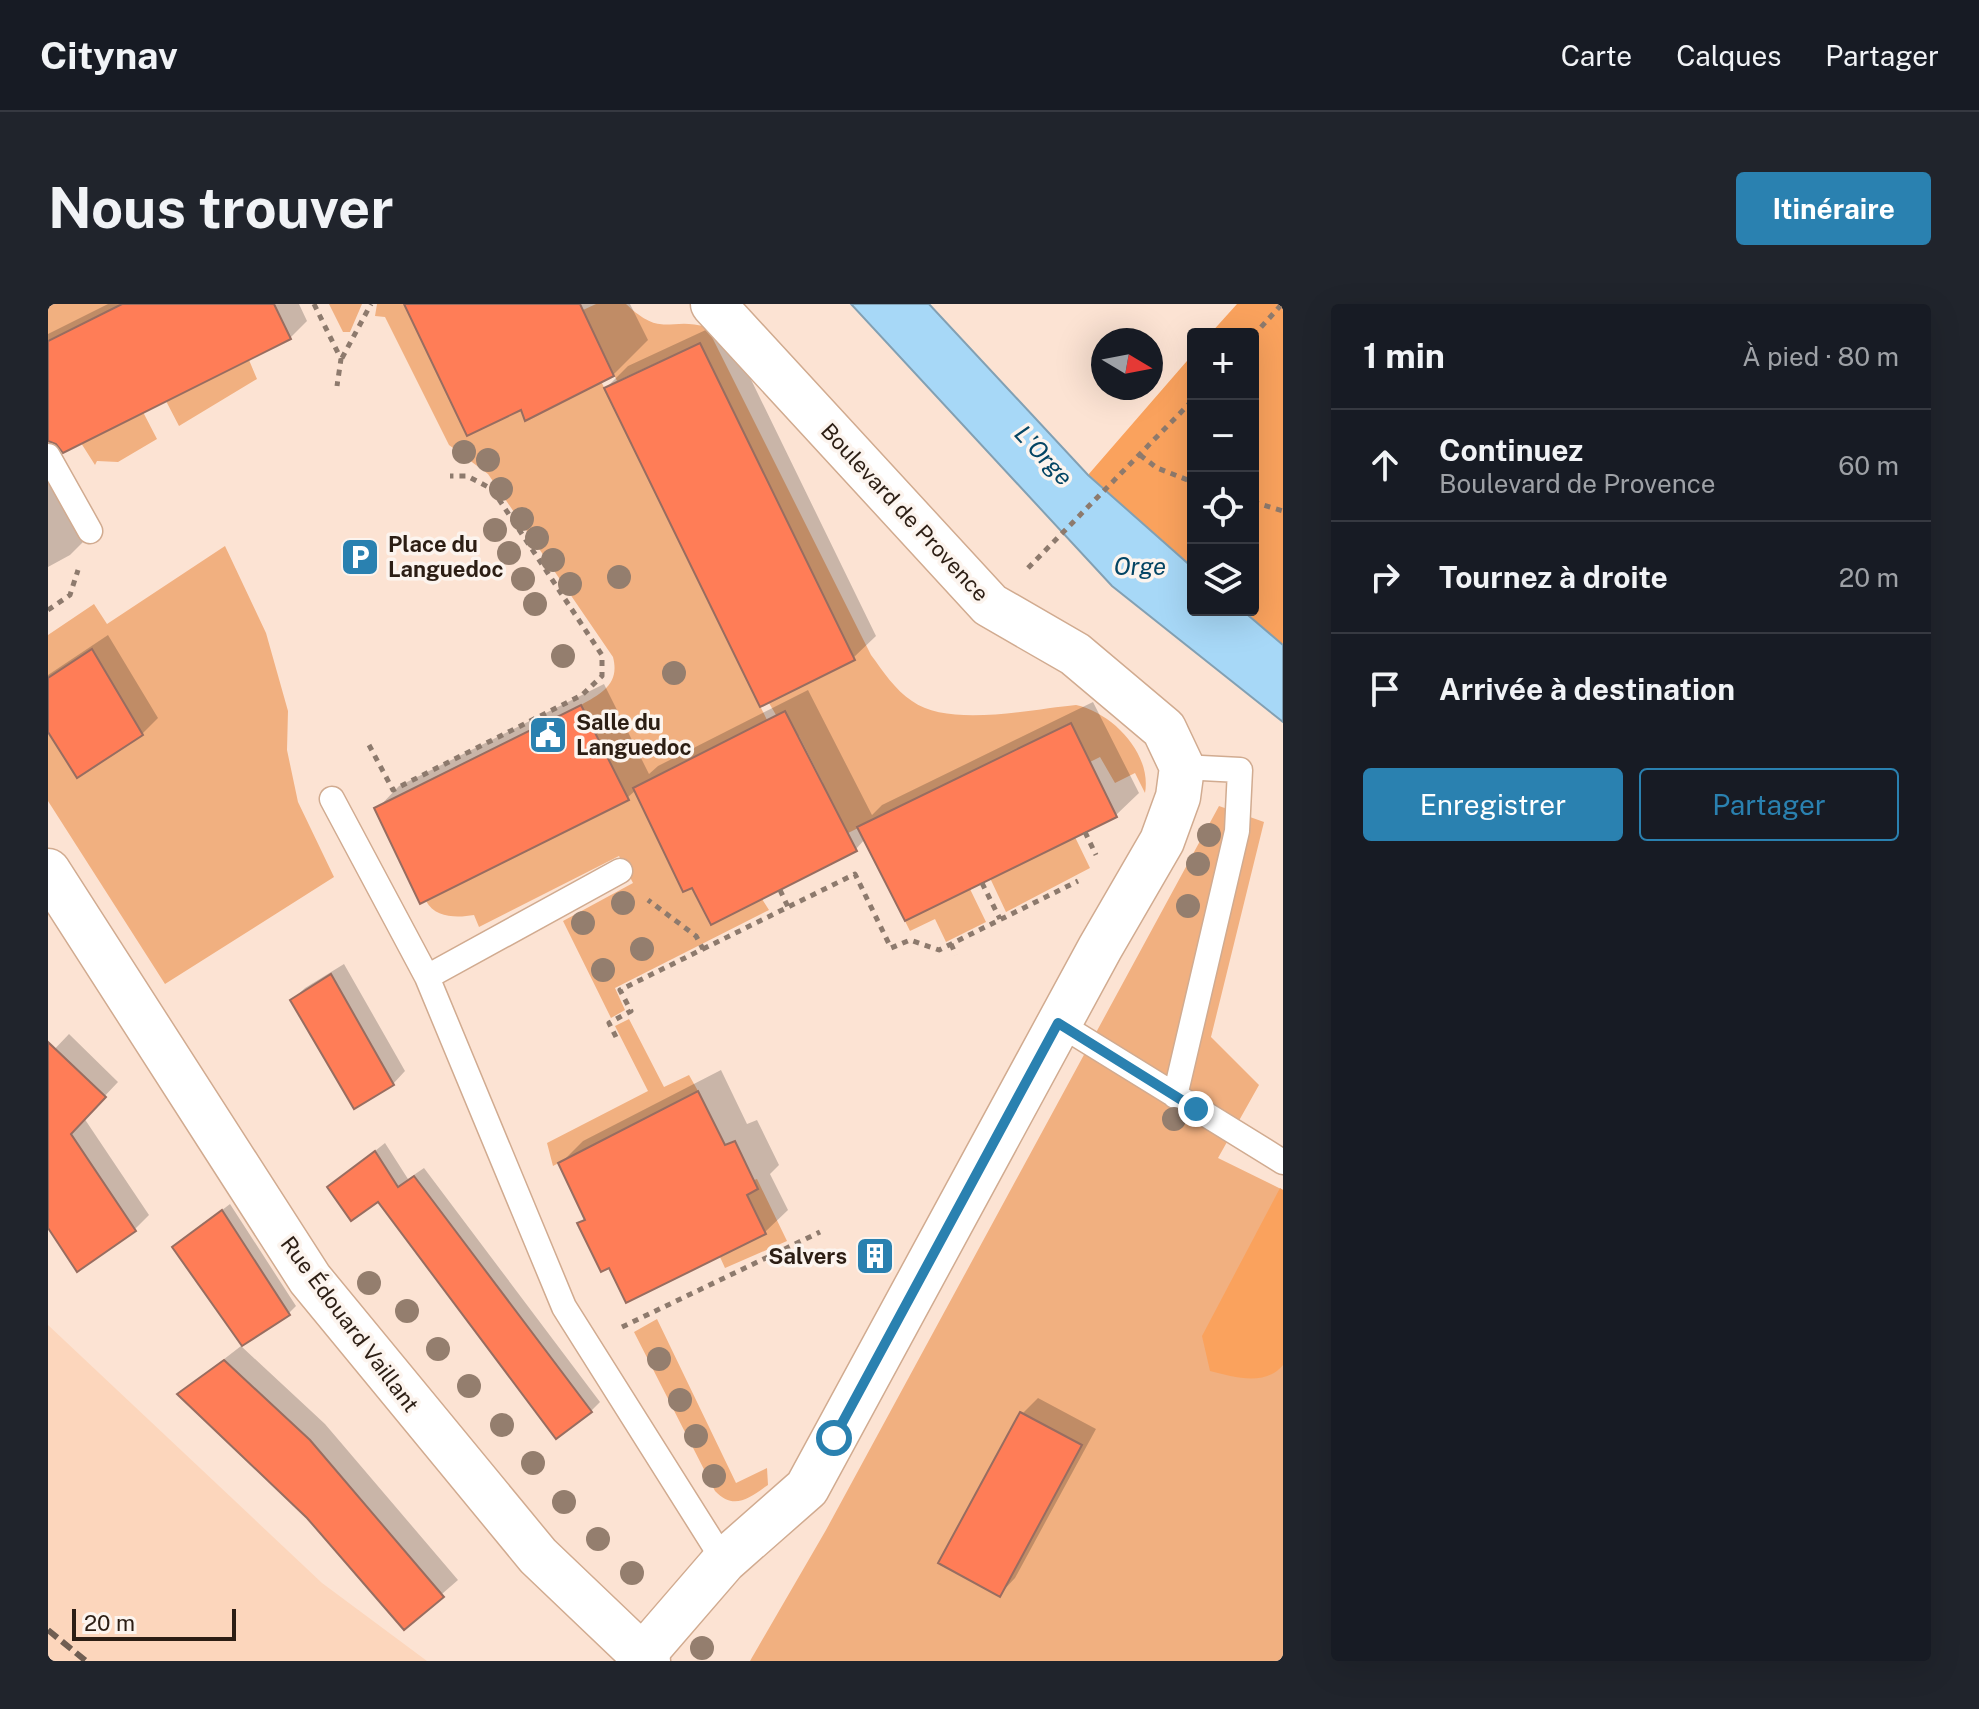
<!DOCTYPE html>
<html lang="fr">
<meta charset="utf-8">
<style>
body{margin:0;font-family:"Public Sans",sans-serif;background:#20242c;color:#f1f3f6}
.controls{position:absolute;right:24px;top:24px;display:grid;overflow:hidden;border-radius:8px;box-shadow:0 8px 32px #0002}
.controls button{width:72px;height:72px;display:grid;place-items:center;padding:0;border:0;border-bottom:2px solid #363941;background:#171b24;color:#f1f3f6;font:40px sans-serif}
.compass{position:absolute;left:1043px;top:24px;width:72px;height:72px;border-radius:50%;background:#171b24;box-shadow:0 8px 32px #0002;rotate:100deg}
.scale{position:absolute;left:24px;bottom:20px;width:164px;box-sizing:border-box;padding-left:8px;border:4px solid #2c1e14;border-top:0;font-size:22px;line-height:28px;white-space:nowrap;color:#2c1e14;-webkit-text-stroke:6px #fcf4ee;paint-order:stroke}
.stop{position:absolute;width:24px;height:24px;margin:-18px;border:6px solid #2a81b0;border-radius:50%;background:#fff}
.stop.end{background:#2a81b0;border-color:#fff;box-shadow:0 2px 8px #0008}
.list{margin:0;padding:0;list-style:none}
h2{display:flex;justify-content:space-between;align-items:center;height:104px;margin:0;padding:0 32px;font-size:34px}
h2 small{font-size:26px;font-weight:400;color:#9ea1a6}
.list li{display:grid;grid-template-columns:52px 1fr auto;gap:24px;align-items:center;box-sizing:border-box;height:112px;padding:0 32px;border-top:2px solid #363941}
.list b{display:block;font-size:30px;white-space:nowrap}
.list p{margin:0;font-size:26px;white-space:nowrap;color:#9ea1a6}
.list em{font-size:26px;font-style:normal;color:#9ea1a6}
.actions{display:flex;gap:16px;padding:24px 32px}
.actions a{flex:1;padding:18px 0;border:2px solid #2a81b0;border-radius:8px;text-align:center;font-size:28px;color:#2a81b0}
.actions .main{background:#2a81b0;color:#fff}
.icon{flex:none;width:44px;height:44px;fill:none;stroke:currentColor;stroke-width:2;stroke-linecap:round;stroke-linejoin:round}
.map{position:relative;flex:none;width:1235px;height:1357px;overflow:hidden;border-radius:8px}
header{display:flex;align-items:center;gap:48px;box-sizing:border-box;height:112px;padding:0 40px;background:#171b24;border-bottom:2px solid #363941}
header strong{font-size:38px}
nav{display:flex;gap:44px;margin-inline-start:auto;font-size:28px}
.intro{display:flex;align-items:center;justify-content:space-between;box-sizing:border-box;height:192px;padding:0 48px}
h1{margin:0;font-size:56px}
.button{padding:20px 36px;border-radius:8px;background:#2a81b0;color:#fff;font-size:28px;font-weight:700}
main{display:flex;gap:48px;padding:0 48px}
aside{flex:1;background:#171b24;border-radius:8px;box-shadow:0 8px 32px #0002}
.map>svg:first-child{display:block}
.built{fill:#fcd6bc}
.green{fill:#f1b080}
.forest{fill:#faa25d}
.water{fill:#a7d8f7;stroke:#82a0b3;stroke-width:2}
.shadow{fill:#0003}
.building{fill:#ff7d57;stroke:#986d60;stroke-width:2}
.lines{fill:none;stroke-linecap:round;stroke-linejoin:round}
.lane-casing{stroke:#d1ab90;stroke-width:27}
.street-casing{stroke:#d1ab90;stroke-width:47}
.secondary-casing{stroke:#d1ab90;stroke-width:47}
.path{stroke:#8d7a6d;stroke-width:5;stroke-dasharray:6 6;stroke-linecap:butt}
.lane{stroke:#fff;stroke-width:24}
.street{stroke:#fff;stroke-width:44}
.secondary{stroke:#fff;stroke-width:44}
.rail{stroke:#705e52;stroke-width:6;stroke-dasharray:12 6;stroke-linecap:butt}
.tree{fill:#947e6e}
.route{stroke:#2a81b0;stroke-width:10}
.labels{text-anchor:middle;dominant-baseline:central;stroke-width:7;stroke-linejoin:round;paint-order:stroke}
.street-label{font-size:22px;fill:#2c1e14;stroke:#fcf4ee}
.poi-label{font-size:22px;font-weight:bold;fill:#2c1e14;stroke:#fcf4ee;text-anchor:start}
.water-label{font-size:24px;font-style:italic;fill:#034564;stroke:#fcf4ee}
</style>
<header>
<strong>Citynav</strong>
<nav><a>Carte</a><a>Calques</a><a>Partager</a></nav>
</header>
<div class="intro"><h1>Nous trouver</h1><a class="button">Itinéraire</a></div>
<main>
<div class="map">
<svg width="1235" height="1357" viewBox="0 0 1235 1357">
<rect width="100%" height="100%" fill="#fce3d3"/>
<!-- built -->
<path class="built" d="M0 1021 274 1279 379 1357H0Z"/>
<!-- green -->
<path class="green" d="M0 0H74L0 37Z
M281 0H314L302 28H295Z
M329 0H356L419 132 473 106 478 117 524 93 549 69 719 416 592 481 611 538 635 587 644 584 662 621 714 595 721 606 567 684 577 706 563 714 515 617 585 579 571 552 431 623 426 611C409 614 387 614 378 597L577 489 533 401C554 389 572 380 565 353L440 170 401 141 337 13 327 12Z
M548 0H578C615 35 620 12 659 23L823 351C835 367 847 386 864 397 901 424 984 405 1028 401 1065 409 1104 450 1097 489L1087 469 1067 479 1052 453 1042 458 1022 419 792 533 768 483 775 479 751 432 742 435 721 399 806 356 652 39 569 77 535 6Z
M201 56 209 75 131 122 118 97Z
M95 108 109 135 70 158 49 157 47 161 33 139Z
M177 242 218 329 240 407 239 446 250 498 286 573 117 680 0 497V331L46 300 59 320Z
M1171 502 1216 518 1163 733 1211 781 1170 854 1235 886V1357H702L778 1226Z
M1027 533 1042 564 958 608 942 574Z
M922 585 938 618 898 638 887 615 862 627 857 617Z
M581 715 616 783 641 771 650 787 505 862 499 839 600 787 567 722Z
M709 875 739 937 677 964 672 953 718 930 699 891 709 885 706 876Z
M609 1015 688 1179 719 1164 720 1181C701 1194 686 1207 667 1187L586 1028Z"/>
<!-- forest -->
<path class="forest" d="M1189 0H1235V341L1194 306H1205V30H1162Z
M1145 50V264L1040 171Z
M1232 884 1235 886V1061C1217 1083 1186 1073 1162 1067L1154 1032Z"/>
<!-- water -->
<path class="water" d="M803 0H881L1040 171 1145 264V306H1194L1235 341V418L1064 282Z"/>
<!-- shadow -->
<path class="shadow" d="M60 0H251L259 17 242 34 16 146 1 135 5 145 0 150V30Z
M358 0H582L600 36 565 71 474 104Z
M675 18 828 332 805 354 558 84 580 62Z
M0 169 39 234 22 251 0 263Z
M60 331 110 414 94 430 29 471 0 425V371Z
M556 380 601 470 610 462 760 386 824 511 834 501 1045 398 1091 489 1068 511 858 614 817 535 808 545 645 582 588 486 579 494 329 505 351 482Z
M296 660 357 767 345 780 244 696 257 684Z
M21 730 70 778 36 814 101 911 87 925 0 921V752Z
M673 766 699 820 709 816 731 861 722 870 740 906 717 928 579 996 562 962 532 919 538 913 513 859 535 837Z
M337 839 360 875 376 864 552 1098 543 1107 331 896 282 883Z
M182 900 248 1002 240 1010 126 943Z
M193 1042 277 1120 410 1276 356 1323 260 1212 131 1090Z
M990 1094 1048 1125 967 1274 952 1290 974 1110Z"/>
<!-- building -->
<path class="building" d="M74 0H226L243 35 15 149 8 140 0 137V37Z
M356 0H532L566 72 477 117 473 106 419 132Z
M652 39 807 356 712 403 556 84Z
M44 345 95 431 29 474 0 428V374Z
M533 401 581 496 372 600 326 504Z
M737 407 809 547 663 621 644 584 635 588 585 484Z
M1023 419 1069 513 857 617 809 523Z
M283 670 346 781 306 805 242 696Z
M0 738 58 793 23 830 88 927 29 968 0 924Z
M650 787 677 841 687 837 710 885 699 891 718 930 578 999 561 964 553 968 529 919 537 916 510 859Z
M327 847 350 883 366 872 544 1108 508 1135 330 898 303 917 279 883Z
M174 906 242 1011 194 1042 124 943Z
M176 1056 262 1136 396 1293 356 1326 259 1214 129 1090Z
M972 1108 1034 1141 952 1293 890 1259Z"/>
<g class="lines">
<!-- lane casing -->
<g class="lane-casing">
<path id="lane" d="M0 152 42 227
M284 495 379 673 516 1003 676 1257
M379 673 572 567
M1010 719 1235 858
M1127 792 1189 527 1192 466 1134 463"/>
</g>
<!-- street casing -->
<g class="street-casing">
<path id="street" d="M594 1352 676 1257 759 1184 1052 644 1114 537 1130 493 1134 463 1116 425 1027 350 942 301 665 0"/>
</g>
<!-- secondary casing -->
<g class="secondary-casing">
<path id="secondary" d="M0 567 262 975 490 1252 600 1357"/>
</g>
<!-- path -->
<path class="path" d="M266 0 293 55 289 82
M1205 32 1234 0
M294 54 323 0
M1092 151 1109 164 1145 178
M1205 198 1235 207
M980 264 1145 96
M0 306 22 291 30 266
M321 441 345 486 534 391 554 372V351L444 185 419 172H402
M1037 528 1048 551
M934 579 952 615
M732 586 740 603
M903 640 908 651
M655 645 807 570 843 644 862 636 891 646 1030 577
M568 733 561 719 583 707 572 686 655 645 648 632 600 596
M574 1023 772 928"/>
<!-- lane -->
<use href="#lane" class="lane"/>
<!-- street -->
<use href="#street" class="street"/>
<!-- secondary -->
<use href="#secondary" class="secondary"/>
<!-- rail -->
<path class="rail" d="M0 1326 38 1357"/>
</g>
<!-- trees -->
<g class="tree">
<circle cx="416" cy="148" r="12"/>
<circle cx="440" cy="156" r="12"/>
<circle cx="453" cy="185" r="12"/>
<circle cx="474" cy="215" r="12"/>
<circle cx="447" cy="226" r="12"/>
<circle cx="489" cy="234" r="12"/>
<circle cx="461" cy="249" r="12"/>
<circle cx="505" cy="256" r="12"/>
<circle cx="571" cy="273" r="12"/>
<circle cx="475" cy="275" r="12"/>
<circle cx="522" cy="280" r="12"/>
<circle cx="487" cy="300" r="12"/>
<circle cx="515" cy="352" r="12"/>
<circle cx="626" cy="369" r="12"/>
<circle cx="1161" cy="531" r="12"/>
<circle cx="1150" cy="560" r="12"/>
<circle cx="575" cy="599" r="12"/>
<circle cx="1140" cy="602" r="12"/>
<circle cx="535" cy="619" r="12"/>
<circle cx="594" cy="645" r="12"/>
<circle cx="555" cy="666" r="12"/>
<circle cx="1126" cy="815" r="12"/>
<circle cx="321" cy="979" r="12"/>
<circle cx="359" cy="1007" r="12"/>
<circle cx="390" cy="1045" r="12"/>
<circle cx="611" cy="1055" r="12"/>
<circle cx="421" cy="1082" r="12"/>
<circle cx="632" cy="1096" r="12"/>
<circle cx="454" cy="1121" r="12"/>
<circle cx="648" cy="1132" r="12"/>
<circle cx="485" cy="1159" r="12"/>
<circle cx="666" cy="1172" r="12"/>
<circle cx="516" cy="1198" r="12"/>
<circle cx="550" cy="1235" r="12"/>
<circle cx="584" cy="1269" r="12"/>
<circle cx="654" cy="1344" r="12"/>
</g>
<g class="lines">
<!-- route -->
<path class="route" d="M786 1134 1010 719 1148 805"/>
</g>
<!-- icons -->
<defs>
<g id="parking-square" transform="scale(2)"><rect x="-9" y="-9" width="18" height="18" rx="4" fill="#2a81b0" stroke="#fcf4ee"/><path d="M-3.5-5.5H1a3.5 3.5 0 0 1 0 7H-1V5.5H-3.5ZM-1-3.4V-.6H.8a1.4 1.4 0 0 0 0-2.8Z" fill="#fff"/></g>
<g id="civic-square" transform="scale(2)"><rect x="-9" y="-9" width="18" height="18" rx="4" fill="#2a81b0" stroke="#fcf4ee"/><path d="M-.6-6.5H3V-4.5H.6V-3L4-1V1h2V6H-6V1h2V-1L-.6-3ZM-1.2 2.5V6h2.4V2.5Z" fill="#fff"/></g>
<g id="building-square" transform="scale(2)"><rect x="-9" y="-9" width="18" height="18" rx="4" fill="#2a81b0" stroke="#fcf4ee"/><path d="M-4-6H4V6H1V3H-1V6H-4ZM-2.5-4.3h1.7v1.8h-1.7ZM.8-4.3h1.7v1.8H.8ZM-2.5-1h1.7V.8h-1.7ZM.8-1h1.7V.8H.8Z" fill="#fff"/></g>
</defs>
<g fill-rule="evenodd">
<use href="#parking-square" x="312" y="253"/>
<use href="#civic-square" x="500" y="431"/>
<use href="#building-square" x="827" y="952"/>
</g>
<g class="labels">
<!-- street labels -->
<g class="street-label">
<text transform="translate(857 208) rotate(47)">Boulevard de Provence</text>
<text transform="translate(302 1020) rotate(53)">Rue Édouard Vaillant</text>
</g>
<!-- poi labels -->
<g class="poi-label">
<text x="340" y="240">Place du<tspan x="340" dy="25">Languedoc</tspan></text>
<text x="528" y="418">Salle du<tspan x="528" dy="25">Languedoc</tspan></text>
<text x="799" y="952" text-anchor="end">Salvers</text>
</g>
<!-- water labels -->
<g class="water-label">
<text transform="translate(996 151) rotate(47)">L'Orge</text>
<text x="1092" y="262">Orge</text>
</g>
</g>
</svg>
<div class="controls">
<button>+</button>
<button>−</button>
<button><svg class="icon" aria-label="locate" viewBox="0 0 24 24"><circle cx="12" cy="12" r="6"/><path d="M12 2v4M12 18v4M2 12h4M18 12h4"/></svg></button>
<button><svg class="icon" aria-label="layers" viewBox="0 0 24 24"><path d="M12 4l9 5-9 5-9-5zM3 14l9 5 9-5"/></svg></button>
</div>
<svg class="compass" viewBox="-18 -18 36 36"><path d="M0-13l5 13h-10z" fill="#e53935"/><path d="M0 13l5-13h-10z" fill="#9ea1a6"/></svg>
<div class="scale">20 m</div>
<div class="stop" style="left:786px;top:1134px"></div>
<div class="stop end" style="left:1148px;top:805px"></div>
</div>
<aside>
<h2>1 min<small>À pied · 80 m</small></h2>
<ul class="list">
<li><svg class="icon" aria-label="ahead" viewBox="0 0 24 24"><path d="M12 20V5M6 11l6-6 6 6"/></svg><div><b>Continuez</b><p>Boulevard de Provence</p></div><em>60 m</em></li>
<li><svg class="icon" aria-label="right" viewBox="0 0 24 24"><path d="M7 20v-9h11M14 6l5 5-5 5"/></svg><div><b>Tournez à droite</b></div><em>20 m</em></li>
<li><svg class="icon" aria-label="arrive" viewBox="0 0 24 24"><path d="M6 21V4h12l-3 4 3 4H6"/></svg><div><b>Arrivée à destination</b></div></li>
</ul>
<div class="actions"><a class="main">Enregistrer</a><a>Partager</a></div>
</aside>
</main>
